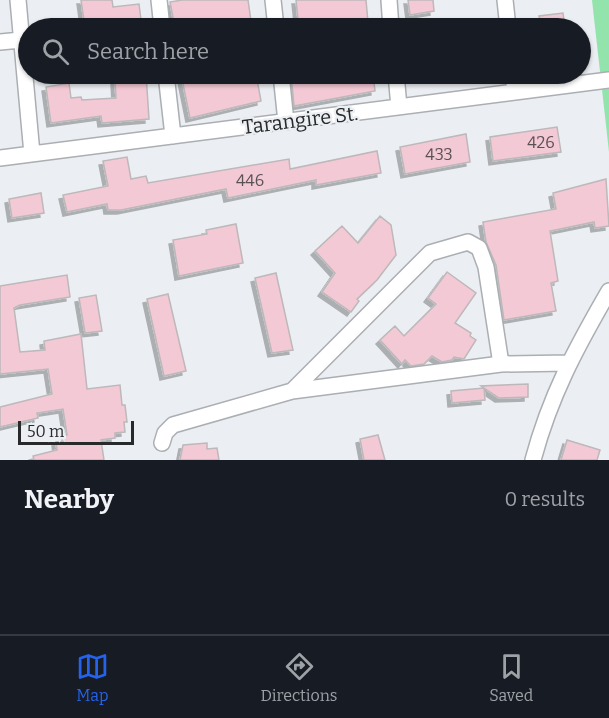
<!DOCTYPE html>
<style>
body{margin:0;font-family:Bitter,serif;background:#242831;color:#f1f3f6}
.scale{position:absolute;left:18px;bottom:15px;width:116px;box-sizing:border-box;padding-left:6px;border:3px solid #27292a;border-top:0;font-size:16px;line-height:21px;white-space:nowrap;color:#27292a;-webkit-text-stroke:4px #ebeef2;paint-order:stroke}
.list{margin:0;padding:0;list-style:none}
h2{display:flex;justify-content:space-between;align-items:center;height:78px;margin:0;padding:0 24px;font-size:26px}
h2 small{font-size:20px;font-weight:400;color:#9ea1a6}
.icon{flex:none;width:33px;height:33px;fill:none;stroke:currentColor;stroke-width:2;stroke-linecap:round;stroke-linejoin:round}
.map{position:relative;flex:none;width:609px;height:460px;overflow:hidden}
.search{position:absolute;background:#171b24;box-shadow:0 2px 4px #0004;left:18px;right:18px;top:18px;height:66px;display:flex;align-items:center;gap:15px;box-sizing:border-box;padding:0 21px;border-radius:33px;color:#9ea1a6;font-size:22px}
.sheet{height:174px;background:#171b24}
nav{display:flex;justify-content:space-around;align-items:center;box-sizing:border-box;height:84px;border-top:2px solid #363941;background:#171b24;font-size:16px;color:#9ea1a6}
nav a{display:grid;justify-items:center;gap:3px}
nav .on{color:#2563eb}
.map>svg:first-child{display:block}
.green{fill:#92e4ac}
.building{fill:#f3c9d5;stroke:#bdb8b9;stroke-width:1.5;filter:url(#shadow)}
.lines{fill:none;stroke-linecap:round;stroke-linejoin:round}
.minor-casing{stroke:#abaeb2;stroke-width:18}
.minor{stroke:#fff;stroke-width:15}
.labels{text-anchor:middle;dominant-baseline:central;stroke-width:4.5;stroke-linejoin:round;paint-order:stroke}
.number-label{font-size:16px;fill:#5a5155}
.street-label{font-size:20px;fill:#27292a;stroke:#ebeef2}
</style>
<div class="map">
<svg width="609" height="460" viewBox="0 0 609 460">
<defs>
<filter id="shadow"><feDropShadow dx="-4" dy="4" stdDeviation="0" flood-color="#0004"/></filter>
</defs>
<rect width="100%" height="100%" fill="#ebeef2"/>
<!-- green -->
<path class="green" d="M592 0H609V152Z"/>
<!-- building -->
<path class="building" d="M81 0H112L113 7 139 4 142 28H85Z
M182 0H248L252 28H175L170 2Z
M296 0H366L368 22 326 26V28H299Z
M408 0H433L434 11 410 15Z
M563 13 565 28H541L539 16Z
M124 74H146L149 119 102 123 101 116 51 123 46 87 69 83 71 98 81 97 82 100 116 98 115 80 125 79Z
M181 74H256L261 101 190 118Z
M291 74H373L375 91 294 106Z
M557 127 561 152 493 161 490 137Z
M466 134 470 162 405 174 400 147Z
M377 151 381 173 316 185V180L228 198 226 189 121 210H108L107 204 67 212 63 195 108 186 103 161 127 157 131 179 146 176 148 183 289 159 290 169Z
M606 179 609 226 595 228 594 222 550 231 558 281 551 283 556 311 504 320 496 265 486 242 483 222 556 209 553 193Z
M41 193 44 213 12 218 9 199Z
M380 216 391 225 396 255 377 280 357 299 359 301 351 312 322 292 335 273 315 251 342 226 358 243Z
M236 224 243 263 179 276 173 240 207 234 206 230Z
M447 272 476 293 455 323 471 333 470 336 476 340 464 359 454 357 452 360 442 362 432 356 424 364 411 366 405 360 402 364 380 340 395 326 404 336 436 304 428 298Z
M276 273 293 350 272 353 255 278Z
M67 275 70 297 20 305 14 308 20 352 45 350 44 341 81 334 87 389 120 385 122 405H125L127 422H124L125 432 115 433V438L101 440 104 460H34L33 456 57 450 56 442 64 441 63 436 67 435 63 409 37 413 38 418 0 427V407L52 394 48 369 0 374V286Z
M168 294 186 371 164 376 147 299Z
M96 295 102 331 85 333 79 298Z
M528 384V397L499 398 481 386Z
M484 388 485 400 452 403 451 391Z
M378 435 385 460H364L360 439Z
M567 440 600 450 597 460H561Z
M207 443V449L217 448 219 460H180L183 445Z"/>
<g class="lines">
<!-- minor casing -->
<g class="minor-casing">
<path id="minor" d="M18 0 32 154
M159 0 162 28
M273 0 276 28
M389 0 391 28
M505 0 508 28
M0 42 21 40
M166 74 173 136
M281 74 286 122
M396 74 399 107
M513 74 515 91
M0 158 609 80
M292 391 430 253 468 242 479 248 486 267 501 364
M162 443 165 433 173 425 292 391 501 364 568 363
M533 460C550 396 576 348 609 291"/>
</g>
<!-- minor -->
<use href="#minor" class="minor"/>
</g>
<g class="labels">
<!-- number labels -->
<g class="number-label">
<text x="541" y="142">426</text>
<text x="439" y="154">433</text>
<text x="250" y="180">446</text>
</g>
<!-- street labels -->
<g class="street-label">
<text transform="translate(300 120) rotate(-7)">Tarangire St.</text>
</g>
</g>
</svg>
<div class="scale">50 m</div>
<div class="search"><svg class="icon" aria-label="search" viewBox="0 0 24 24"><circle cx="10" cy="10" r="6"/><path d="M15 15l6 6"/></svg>Search here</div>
</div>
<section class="sheet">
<h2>Nearby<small>0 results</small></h2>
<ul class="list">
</ul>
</section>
<nav>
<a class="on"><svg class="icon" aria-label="map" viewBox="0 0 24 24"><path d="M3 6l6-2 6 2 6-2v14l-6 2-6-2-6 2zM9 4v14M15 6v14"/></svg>Map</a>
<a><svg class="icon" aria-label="directions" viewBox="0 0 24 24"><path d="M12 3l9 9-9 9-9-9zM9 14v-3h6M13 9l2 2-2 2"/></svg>Directions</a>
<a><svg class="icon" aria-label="saved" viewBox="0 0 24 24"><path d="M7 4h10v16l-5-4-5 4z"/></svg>Saved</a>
</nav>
